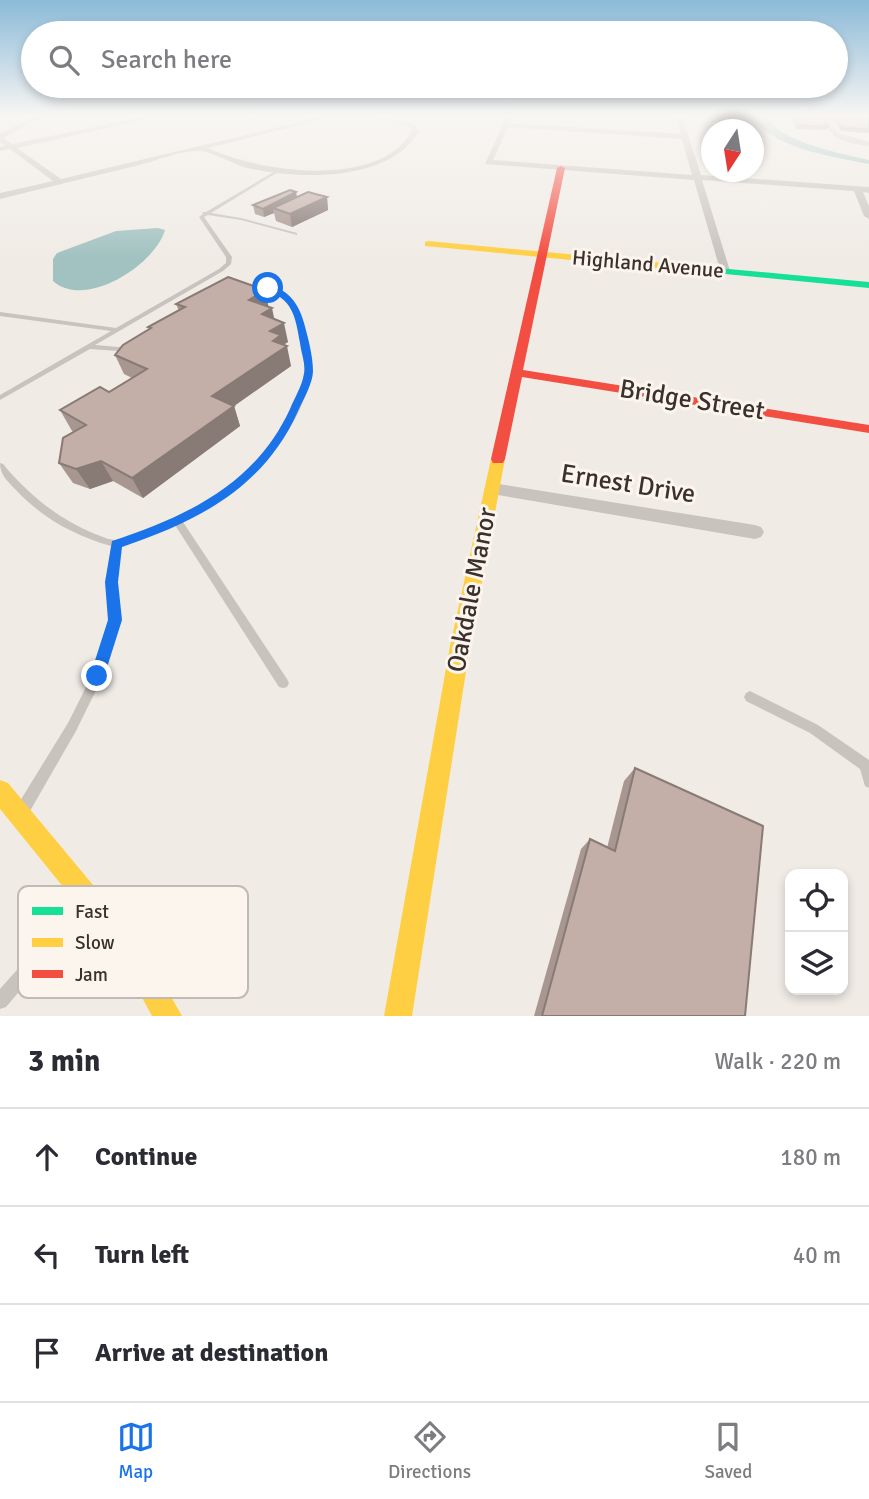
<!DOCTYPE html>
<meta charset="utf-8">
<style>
body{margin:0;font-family:Signika,sans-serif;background:#f7f7f7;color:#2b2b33}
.controls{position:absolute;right:21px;bottom:21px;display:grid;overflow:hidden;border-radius:14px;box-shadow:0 4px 10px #0003}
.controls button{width:63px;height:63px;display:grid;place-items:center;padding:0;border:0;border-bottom:2px solid #e1e1e2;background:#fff;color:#2b2b33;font:35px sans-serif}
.compass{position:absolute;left:701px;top:119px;width:63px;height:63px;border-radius:50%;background:#fff;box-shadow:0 4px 10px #0003;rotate:192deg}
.stop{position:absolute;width:21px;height:21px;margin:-16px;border:5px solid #1a73e8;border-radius:50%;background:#fff}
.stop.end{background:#1a73e8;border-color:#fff;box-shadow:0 2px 7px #0008}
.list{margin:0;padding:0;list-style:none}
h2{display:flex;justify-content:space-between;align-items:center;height:91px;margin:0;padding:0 28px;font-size:30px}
h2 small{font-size:23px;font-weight:400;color:#7c7c81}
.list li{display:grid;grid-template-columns:46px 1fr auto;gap:21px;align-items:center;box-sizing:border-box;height:98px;padding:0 28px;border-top:2px solid #e1e1e2}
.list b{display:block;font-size:26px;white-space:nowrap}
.list em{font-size:23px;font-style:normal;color:#7c7c81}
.icon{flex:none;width:38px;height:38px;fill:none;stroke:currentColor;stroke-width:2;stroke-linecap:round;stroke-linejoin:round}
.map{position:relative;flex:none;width:869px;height:1016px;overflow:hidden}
.search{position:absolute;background:#fff;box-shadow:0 4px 10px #0003;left:21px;right:21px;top:21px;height:77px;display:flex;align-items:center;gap:18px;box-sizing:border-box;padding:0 24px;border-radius:38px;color:#7c7c81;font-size:26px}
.sheet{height:385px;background:#fff}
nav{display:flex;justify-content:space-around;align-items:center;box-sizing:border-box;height:98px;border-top:2px solid #e1e1e2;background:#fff;font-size:19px;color:#7c7c81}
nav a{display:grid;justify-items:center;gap:4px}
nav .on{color:#1a73e8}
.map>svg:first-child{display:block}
.water{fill:#a1c2c1}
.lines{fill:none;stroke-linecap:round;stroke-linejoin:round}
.lane{fill:#c9c3be;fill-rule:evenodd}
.street{fill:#c9c3be;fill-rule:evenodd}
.fast{fill:#16e098;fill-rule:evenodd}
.slow{fill:#ffcf43;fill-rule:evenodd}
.jam{fill:#f24e42;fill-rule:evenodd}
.wall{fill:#a89690}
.shaded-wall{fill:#887a75}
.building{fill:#c3afa7;stroke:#887a75;stroke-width:2}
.route{fill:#1a73e8}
.labels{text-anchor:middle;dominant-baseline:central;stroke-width:6;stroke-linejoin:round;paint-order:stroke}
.far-street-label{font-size:21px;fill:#3b302b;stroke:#fbf5ee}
.street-label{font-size:26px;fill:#3b302b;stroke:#fbf5ee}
.key{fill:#fbf5ee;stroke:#c1bab4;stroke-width:2}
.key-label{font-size:19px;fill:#3b302b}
</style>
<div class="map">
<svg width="869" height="1016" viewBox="0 0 869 1016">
<rect width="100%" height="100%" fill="#f0ebe5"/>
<!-- water -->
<path class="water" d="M750 116H767C778 142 843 154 869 160V164C828 155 778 150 750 116Z
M158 228 165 230C155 265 85 310 53 281V259L57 253 116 231Z"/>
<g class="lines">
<!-- lane -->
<path class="lane" d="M277 170 278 172 211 213 241 218 297 233V235L241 220 208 215 204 217 232 257 231 264 223 271 95 345 118 347 131 345V347L118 351 90 349 0 400V395L111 331 0 316V312L116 328 219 269 226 263V257L199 217 203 214 202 212H206Z
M262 286C286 287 295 300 303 321 308 336 312 353 312 368 312 382 305 397 300 409 275 461 234 498 183 522L287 679 289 683 287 687 283 688 279 687 175 525 120 546 117 582 120 620 103 676 76 731 30 811 25 812 20 811 19 806 20 801 68 723 92 675 110 620 107 582 111 546C75 536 42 518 16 490 8 482 0 475 0 463L3 464C28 494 58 519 95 534 101 536 109 540 115 540 123 540 146 530 155 526 209 505 255 473 285 422 303 392 309 371 301 336 298 322 293 303 281 294 269 286 256 292 245 289L248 287Z
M750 691 818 725 869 760V788L865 786 860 769 810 733 746 701 744 697 746 693Z
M81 901 86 903 88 908 86 913 6 1007 0 1009V989L76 903Z"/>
<!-- street -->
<path class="street" d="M38 116H50L34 121 4 138 12 144 149 116H161L17 148 61 179 325 116H335L208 148C259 172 379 190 412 131L410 127 367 116 414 125 419 131C391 182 298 180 248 168 235 165 209 150 198 151 179 151 158 160 140 165 94 176 47 187 0 199V193L53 181 10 149 0 151V147L5 146 0 142V133Z
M507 116H513L510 123 681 134 676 116H682L701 175 869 187V193L863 192 869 206V219L864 216 854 191 702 180 730 271 721 273 694 180 485 164ZM508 127 682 139 692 175 493 160Z
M822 116H828L838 133 869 142V146C846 143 829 140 822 116Z
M492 483 755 525 761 527 764 532 761 537 755 539 486 493 484 489Z"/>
<!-- fast -->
<path class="fast" d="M718 268 869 282V288L715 273V269Z"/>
<!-- slow -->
<path class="slow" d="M428 241 718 268 723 271 718 274 425 246V242Z
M498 454 505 459 470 646 412 1016H384L450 646 491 459Z
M0 780 8 783 138 939 182 1016H152L120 957 0 809Z"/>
<!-- jam -->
<path class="jam" d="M561 166 565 168 523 370 869 425V433L522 377 505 459 503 463H493L491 459 557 168Z"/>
</g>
<!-- wall -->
<path class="wall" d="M789 116H822L828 127 826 130 797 129Z
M830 116H869V133L841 131Z
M297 197H327L328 210 292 227 276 221 274 213 264 217 255 214 253 205Z
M176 304 269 307 274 319 288 342 283 345 291 366 234 406 240 426 143 498 113 481 90 489 73 483 59 463 74 432 72 431 60 410 109 392 132 378 124 374 115 355 149 329 148 327 179 311Z
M635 768 745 1016H534L581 849 590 839 607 848 624 781Z"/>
<!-- shaded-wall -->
<path class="shaded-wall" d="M296 192 298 201 273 208 274 213 264 217 263 209Z
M327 197 328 210 292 227 290 214Z
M265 290 269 309 249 300Z
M272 308 276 327 262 314Z
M284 323 288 342 283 345 287 346 291 366 234 406 240 426 143 498 132 478 212 396 270 331Z
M101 461 113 481 90 489 76 469Z"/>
<!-- building -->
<path class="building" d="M793 116H822L828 127 798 125Z
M834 116H869V129L843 128Z
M290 190 296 192 263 209 253 205Z
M308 192 327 197 290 214 273 208Z
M228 277 265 290 249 300 272 308 262 314 284 323 270 331 281 335 273 341 287 346 212 396 234 406 132 478 101 461 76 469 59 463 63 438 86 425 60 410 100 387 109 392 147 369 115 355 123 345 151 328 148 327 185 307 176 304Z
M635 768 763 826 745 1016H542L590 839 615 851Z"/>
<!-- sky -->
<linearGradient id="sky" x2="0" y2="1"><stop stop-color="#8bbad8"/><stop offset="0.45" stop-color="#f8f6f3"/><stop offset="1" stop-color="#f8f6f3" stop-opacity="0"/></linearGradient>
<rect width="869" height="258" fill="url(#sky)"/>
<!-- route -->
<path class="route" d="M265 286C287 286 299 304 304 323 308 338 313 356 313 371 313 383 303 400 298 411 264 488 198 521 122 547L118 582 122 620 103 680H92L90 676 108 620 105 582 112 541C187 516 255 485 290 409 294 399 302 386 304 374 306 365 301 352 300 343 295 315 293 300 265 289Z"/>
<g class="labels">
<!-- far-street labels -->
<g class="far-street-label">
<text transform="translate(648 264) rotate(5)">Highland Avenue</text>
</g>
<!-- street labels -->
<g class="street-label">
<text transform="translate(692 400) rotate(9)">Bridge Street</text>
<text transform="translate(628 484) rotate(9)">Ernest Drive</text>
<text transform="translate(472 590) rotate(-79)">Oakdale Manor</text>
</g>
</g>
<!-- legend -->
<rect x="18" y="886" width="230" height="112" rx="10" class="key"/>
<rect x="32" y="907" width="31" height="8" fill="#16e098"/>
<rect x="32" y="938" width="31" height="9" fill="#ffcf43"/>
<rect x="32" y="970" width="31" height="8" fill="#f24e42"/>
<g class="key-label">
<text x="75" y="918">Fast</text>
<text x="75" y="949">Slow</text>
<text x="75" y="981">Jam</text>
</g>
</svg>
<div class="controls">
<button><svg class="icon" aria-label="locate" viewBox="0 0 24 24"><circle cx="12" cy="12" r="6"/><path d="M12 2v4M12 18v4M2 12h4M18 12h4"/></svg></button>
<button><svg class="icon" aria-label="layers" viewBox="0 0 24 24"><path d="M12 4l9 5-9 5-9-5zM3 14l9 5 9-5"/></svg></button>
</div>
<svg class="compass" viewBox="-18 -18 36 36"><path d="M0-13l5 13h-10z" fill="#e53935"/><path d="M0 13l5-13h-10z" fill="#7c7c81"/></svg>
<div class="stop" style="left:268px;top:288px"></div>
<div class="stop end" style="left:97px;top:676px"></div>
<div class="search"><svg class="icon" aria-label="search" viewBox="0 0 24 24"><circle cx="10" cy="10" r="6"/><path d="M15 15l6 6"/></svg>Search here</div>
</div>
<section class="sheet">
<h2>3 min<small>Walk · 220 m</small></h2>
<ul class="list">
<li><svg class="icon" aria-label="ahead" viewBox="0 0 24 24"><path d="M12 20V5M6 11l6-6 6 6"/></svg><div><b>Continue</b></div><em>180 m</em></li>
<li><svg class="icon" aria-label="left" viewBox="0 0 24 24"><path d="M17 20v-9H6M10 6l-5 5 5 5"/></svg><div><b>Turn left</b></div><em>40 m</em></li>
<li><svg class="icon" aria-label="arrive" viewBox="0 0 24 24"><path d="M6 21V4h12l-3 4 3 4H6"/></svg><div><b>Arrive at destination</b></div></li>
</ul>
</section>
<nav>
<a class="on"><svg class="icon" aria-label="map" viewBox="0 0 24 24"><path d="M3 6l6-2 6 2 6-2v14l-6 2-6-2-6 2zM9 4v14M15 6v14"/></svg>Map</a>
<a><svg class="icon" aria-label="directions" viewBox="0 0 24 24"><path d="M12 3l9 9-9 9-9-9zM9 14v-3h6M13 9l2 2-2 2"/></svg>Directions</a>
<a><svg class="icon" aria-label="saved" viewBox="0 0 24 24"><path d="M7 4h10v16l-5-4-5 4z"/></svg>Saved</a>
</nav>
